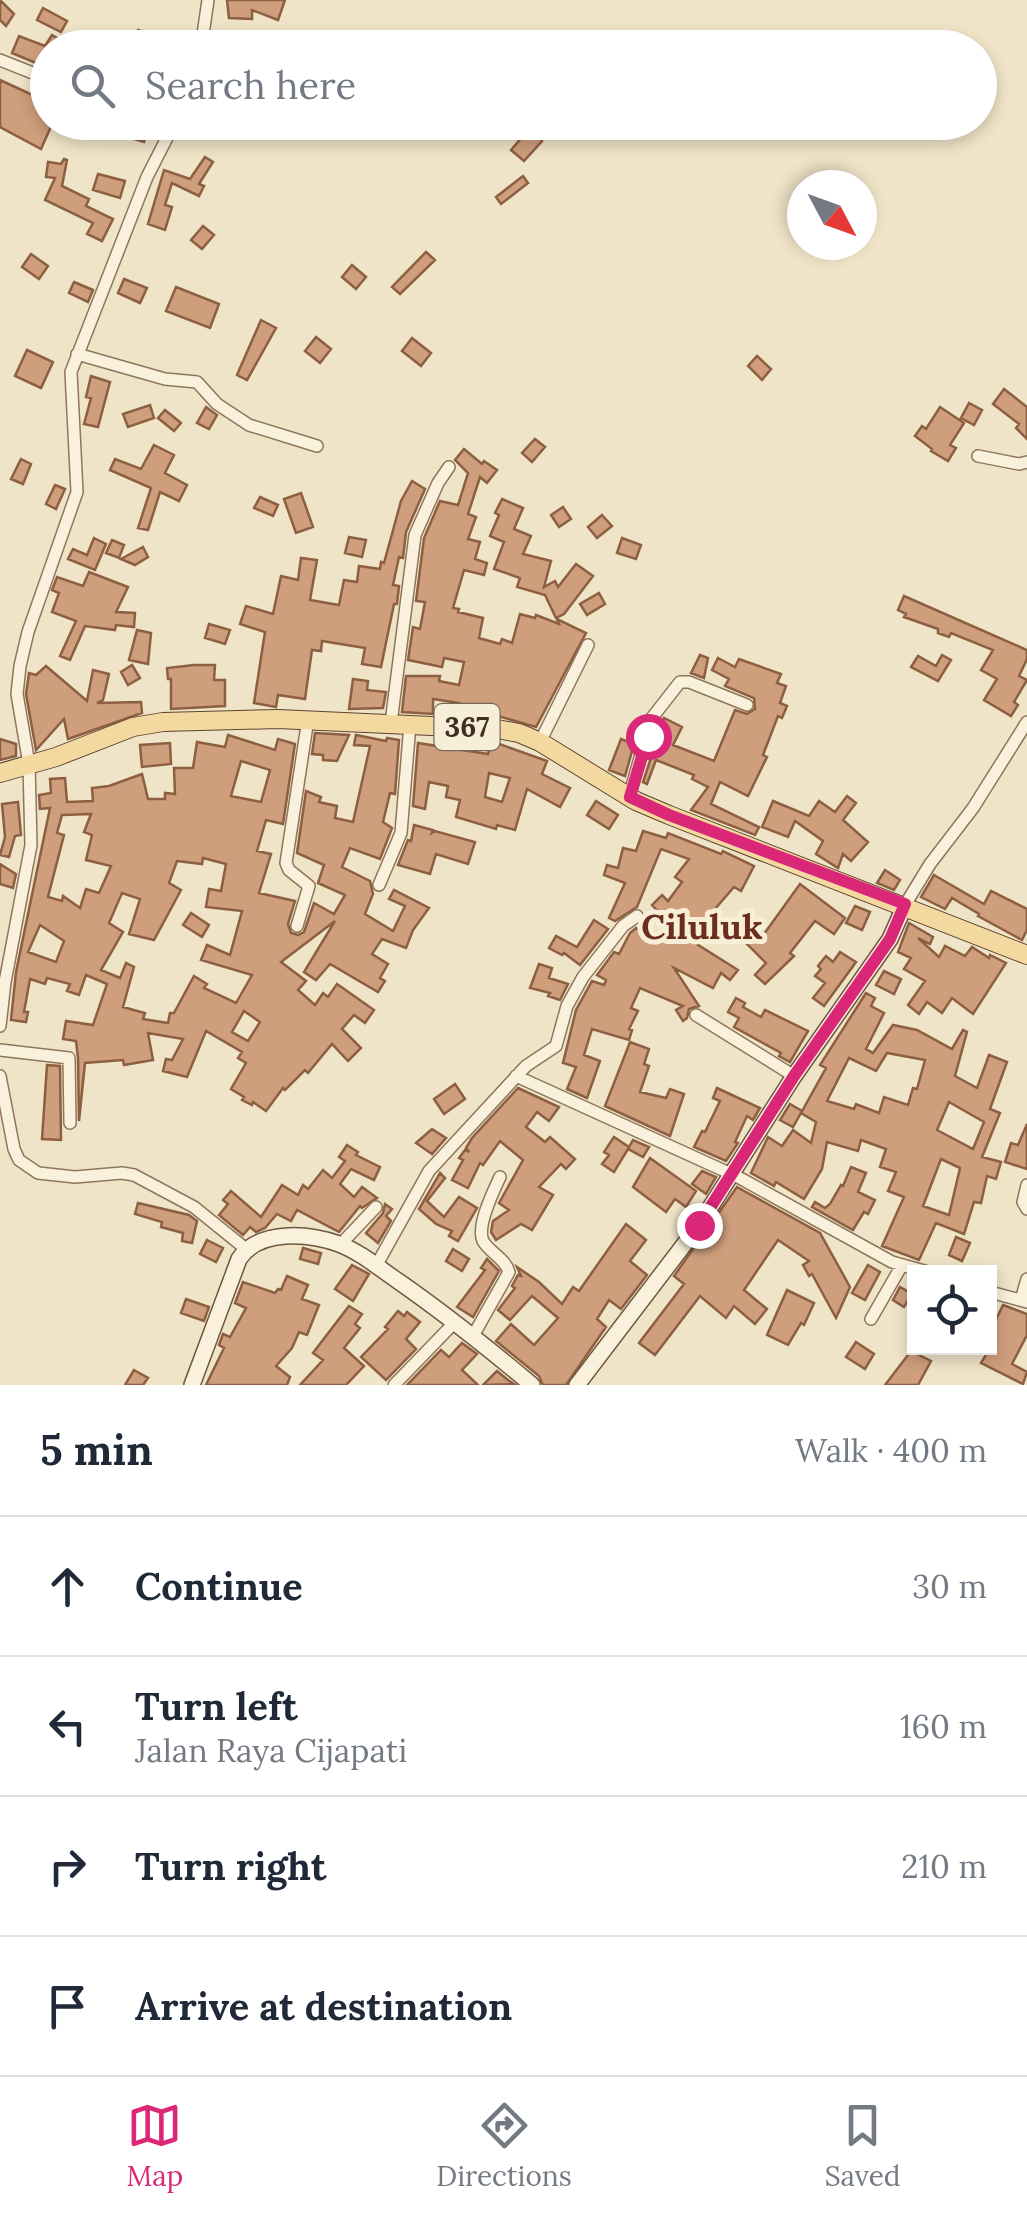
<!DOCTYPE html>
<meta charset="utf-8">
<style>
body{margin:0;font-family:Lora,serif;background:#f6f6f7;color:#1f2937}
.controls{position:absolute;right:30px;bottom:30px;display:grid;overflow:hidden;border-radius:0px;box-shadow:0 5px 15px #0003}
.controls button{width:90px;height:90px;display:grid;place-items:center;padding:0;border:0;border-bottom:2px solid #e0e1e3;background:#fff;color:#1f2937;font:50px sans-serif}
.compass{position:absolute;left:787px;top:170px;width:90px;height:90px;border-radius:50%;background:#fff;box-shadow:0 5px 15px #0003;rotate:131deg}
.stop{position:absolute;width:30px;height:30px;margin:-22px;border:8px solid #db2777;border-radius:50%;background:#fff}
.stop.end{background:#db2777;border-color:#fff;box-shadow:0 2px 10px #0008}
.list{margin:0;padding:0;list-style:none}
h2{display:flex;justify-content:space-between;align-items:center;height:130px;margin:0;padding:0 40px;font-size:42px}
h2 small{font-size:32px;font-weight:400;color:#747a83}
.list li{display:grid;grid-template-columns:65px 1fr auto;gap:30px;align-items:center;box-sizing:border-box;height:140px;padding:0 40px;border-top:2px solid #e0e1e3}
.list b{display:block;font-size:38px;white-space:nowrap}
.list p{margin:0;font-size:32px;white-space:nowrap;color:#747a83}
.list em{font-size:32px;font-style:normal;color:#747a83}
.icon{flex:none;width:55px;height:55px;fill:none;stroke:currentColor;stroke-width:2;stroke-linecap:round;stroke-linejoin:round}
.map{position:relative;flex:none;width:1027px;height:1385px;overflow:hidden}
.search{position:absolute;background:#fff;box-shadow:0 5px 15px #0003;left:30px;right:30px;top:30px;height:110px;display:flex;align-items:center;gap:25px;box-sizing:border-box;padding:0 35px;border-radius:55px;color:#747a83;font-size:38px}
.sheet{height:690px;background:#fff}
nav{display:flex;justify-content:space-around;align-items:center;box-sizing:border-box;height:140px;border-top:2px solid #e0e1e3;background:#fff;font-size:28px;color:#747a83}
nav a{display:grid;justify-items:center;gap:5px}
nav .on{color:#db2777}
.map>svg:first-child{display:block}
.building{fill:#cf9f7d;stroke:#8d5f41;stroke-width:2.5;fill-rule:evenodd}
.lines{fill:none;stroke-linecap:round;stroke-linejoin:round}
.street-casing{stroke:#8d765c;stroke-width:14}
.secondary-casing{stroke:#6f573f;stroke-width:18}
.primary-casing{stroke:#5b4430;stroke-width:20}
.street{stroke:#faf1dc;stroke-width:11}
.secondary{stroke:#faf1dc;stroke-width:15}
.primary{stroke:#f3d9a0;stroke-width:18}
.route{stroke:#db2777;stroke-width:12}
.labels{text-anchor:middle;dominant-baseline:central;stroke-width:10;stroke-linejoin:round;paint-order:stroke}
.shield{fill:#f7eed8;stroke:#756857;stroke-width:2.5}
.shield-label{font-size:28px;font-weight:bold;fill:#3d2e20}
.quarter-label{font-size:35px;font-weight:bold;fill:#6b2e1e;stroke:#f7eed8}
</style>
<div class="map">
<svg width="1027" height="1385" viewBox="0 0 1027 1385">
<rect width="100%" height="100%" fill="#f0e4c8"/>
<!-- building -->
<path class="building" d="M0 0 14 14 6 26 0 20Z
M227 0H285L278 20 252 10V19L229 18Z
M43 8 67 21 61 32 37 20Z
M138 30 181 47V48H131Z
M52 35 74 48H48V68L12 53 19 36 45 46Z
M0 80 48 102V122H53L41 149 0 127Z
M132 122 149 124 144 142 127 137Z
M241 122H267L277 126 274 135Z
M529 129 542 141 524 161 511 150Z
M205 157 213 162 199 184 204 186 199 196 172 183 165 205 172 207 165 230 148 224 164 170 190 179Z
M64 159 67 160 62 186 89 199 86 206 113 219 102 241 87 234 93 223 45 200 55 178 46 177 48 162 61 164Z
M98 174 125 181 120 198 93 190Z
M523 176 528 183 501 204 496 197Z
M203 226 214 235 202 249 191 240Z
M426 252 435 260 400 294 392 287Z
M31 254 48 266 39 279 22 267Z
M352 265 366 277 356 289 342 277Z
M124 279 147 288 140 303 118 293Z
M74 282 93 290 88 302 69 293Z
M176 287 219 304 210 328 166 311Z
M261 320 276 328 247 380 237 375Z
M316 337 331 349 320 363 305 351Z
M412 338 431 353 421 366 402 351Z
M27 350 53 362 41 388 15 376Z
M757 356 771 369 762 380 748 366Z
M91 376 110 382 98 427 84 424 91 398 86 397Z
M1004 389 1027 407V439L1016 428 1019 424 993 404Z
M969 403 982 410 974 425 961 418Z
M150 405 154 418 128 427 123 414Z
M206 407 217 415 209 429 197 423Z
M940 407 964 423 950 445 956 448 948 461 931 451 932 449 915 436 922 426 926 429Z
M165 410 181 423 174 431 158 418Z
M535 439 545 447 532 462 522 453Z
M154 445 174 455 165 473 187 485 179 501 160 492 148 530 138 528 151 488 110 470 115 459 141 469Z
M464 449 482 464 484 461 497 470 487 483 480 477 468 514 476 517 468 539 480 542 475 559 487 563 484 575 464 570 453 608 459 609 458 612 483 618 479 638 500 644 502 639 512 643 520 614 535 618 536 615 559 624 557 619 586 633 536 727 484 712 483 716 457 714 459 703 433 699V714L402 712 406 676H440L439 681 459 685 464 662 444 658 442 667 408 660 413 627 420 629 425 602 416 601 424 538 440 501 458 505 468 473 455 460Z
M21 459 31 464 23 484 11 479Z
M412 481 425 489 406 532 403 558 399 557 393 585 399 586 397 604H394L381 667 362 664 365 648 322 641 321 651 312 650 305 699 278 695 276 707 254 703 265 632 240 624 246 606 273 614 281 576 298 580 301 558 317 560 310 600 339 605 344 580 357 582 359 566 380 569 381 562 384 563 401 501Z
M55 485 65 489 56 509 46 504Z
M301 493 313 527 296 533 284 499Z
M260 497 278 505 273 516 254 508Z
M502 499 523 508 514 529 531 536 523 554 551 561 544 587 555 581 558 587 576 564 593 576 564 614 556 618 545 595 517 587 520 578 494 569 504 542 490 536 499 515 495 513Z
M563 507 571 519 559 527 551 515Z
M602 515 612 526 597 538 588 527Z
M349 537 366 540 362 557 345 553Z
M94 538 106 544 95 570 68 559 73 549 87 555Z
M622 538 641 545 636 559 617 553Z
M112 540 124 545 119 558 106 553Z
M143 547 148 557 135 565 121 559Z
M89 572 128 587 116 612 135 613 134 627 116 625 115 630 85 626 70 660 60 656 76 621 52 612 59 593 52 590 57 577 83 586Z
M599 593 605 604 587 615 580 604Z
M904 596 1027 650V659L1019 676 1027 680 1014 702 1018 705 1011 716 984 700 997 679 981 670 993 650 951 633 949 637 938 633V629L904 617 906 614 898 610Z
M209 624 230 630 225 644 205 638Z
M137 630 151 633 148 664 129 660Z
M700 655 708 658 704 678 691 673Z
M942 655 951 660 938 681 911 667 918 656 936 666Z
M718 658 735 667 739 659 781 674 777 683 786 686 780 703 787 706 782 718 778 716 763 755 767 757 748 796 720 782 711 804 759 827 755 835 691 810 708 787 692 779 694 775 656 760 647 784 643 782 664 718 682 727 673 745 714 761 735 710 747 714 755 709 754 698 725 686 729 679 712 670Z
M132 665 140 678 128 685 121 672Z
M194 665H215L214 680H225V706L171 709V679H168L167 668Z
M46 666 87 701 93 670 109 674 103 700 97 703 141 702 142 713 68 739 64 719 36 750 26 694 29 673 36 675Z
M353 679 368 681 367 690 386 692 383 708 349 709Z
M315 733 349 735 337 761 323 760V755L312 754Z
M228 735 275 750 278 739 295 744 283 824 266 820 257 851 271 854 259 893 295 901 288 924 291 933 298 935 304 932 314 903 334 914 345 895 318 883 324 865 297 853 306 791 321 797 319 802 337 806 335 818 353 822 370 746 354 745 356 735 386 741 387 738 399 740 395 794 390 793 383 822 392 828 380 859 350 848 342 867 370 881 373 894 365 914 393 931 405 906 389 899 394 890 429 908 413 930 406 948 382 939 372 954 388 964 380 978 385 981 378 992 330 964 316 980 304 972 335 921 281 962 306 981 298 990 315 1005 323 993 328 997 337 984 374 1010 365 1023 354 1015 342 1029 361 1048 348 1061 332 1044 308 1073 305 1070 285 1090 283 1088 266 1111 253 1102 252 1105 242 1100 244 1097 231 1089 246 1063 238 1058 242 1052 206 1031 187 1077 163 1071 166 1059 172 1060 183 1039 148 1033 153 1060 124 1065 123 1060 85 1063 79 1121 78 1058 76 1041 63 1039 66 1021 93 1025 107 984 86 975 79 995 67 991 70 984 47 978 45 984 30 979 24 1012H28L26 1022 11 1020 16 972 50 808 40 809 39 795 51 793 50 779 65 778 67 802 93 801 92 788 109 786 142 774 148 799H165V793L175 794 174 768H193L197 742 225 747ZM241 761 270 770 261 802 231 796ZM91 814 84 832 92 835 86 860 111 866 99 893 86 889 80 908 63 896 62 901 48 897 64 835 57 833 62 815ZM203 858 226 864 221 891 209 889 206 907 242 911 230 955 207 945 201 960 252 975 236 1003 204 988 207 984 194 976 174 1013H170L168 1023 143 1019 145 1013 123 1007 134 967 126 963 120 978 101 970 123 932 109 923 122 893 140 899 129 934 154 940 181 890 169 883 177 861 202 864ZM40 925 64 941 56 962 28 952ZM244 1011 260 1022 248 1041 232 1032Z
M0 739 16 744V756L0 760Z
M621 739 634 744 625 776 609 770Z
M491 741 547 761 542 774 570 788 560 807 527 789 515 830 497 825 496 829 456 817 460 800 446 797 448 786 429 782 425 809 413 806 418 743 488 754ZM489 773 510 778 502 802 485 797Z
M170 743 171 764 142 767 140 745Z
M847 796 856 803 843 820 868 842 851 861 843 854 838 868 816 854 823 841 795 821 788 837 762 827 773 801 809 816 819 801 835 812Z
M596 801 618 815 609 829 587 815Z
M18 802 21 835 15 836 9 857 0 855 5 837 2 804Z
M414 825 433 830 432 833 435 831 475 842 468 864 436 854 430 874 398 865 408 840 411 841Z
M643 831 666 838 668 833 721 854 723 851 754 866 741 891 734 887 702 924 695 919 684 936 738 970 730 980 721 973 713 988 674 968 699 1006 689 1009 687 1018 683 1021 676 1010 683 1006 640 988 631 1008 638 1011 629 1029 632 1030 629 1040 592 1029 584 1055 600 1061 587 1098 567 1089 576 1067 563 1063 576 1010 592 981 604 985 606 980 597 975 614 952 619 954 630 933 636 928 659 938 668 922 652 905 662 895 668 901 682 882 675 877 689 859 661 849 637 907 615 921 609 918 625 883 604 875 607 865 618 868 623 848 636 851Z
M0 864 16 874 13 888 0 884Z
M885 870 900 880 894 890 877 883Z
M934 875 984 904 991 891 1027 909V930L1022 940 978 916 979 914 952 898 945 909 921 897Z
M800 884 845 918 834 934 815 921 790 953 794 956 765 984 755 975 766 963 743 940 756 926 764 934Z
M855 906 870 912 862 930 846 923Z
M191 913 209 925 202 937 183 925Z
M594 920 608 929 580 965 564 953 562 955 549 948 556 936 577 947Z
M909 923 933 937 930 944 918 938 939 957 945 946 965 956 972 947 989 958 990 955 1006 963 973 1014 952 998 942 1013 927 1002 919 1014 908 1005 925 981 904 969 911 958 898 952Z
M840 952 856 962 824 1006 813 998 825 983 815 976 821 969 818 966 826 956 833 962Z
M539 964 552 968 549 978 568 984 560 1000 548 996 550 993 530 988Z
M884 971 901 979 894 994 876 985Z
M866 993 875 998 871 1006 884 1013 866 1049 873 1053 893 1025 917 1030 952 1049 963 1030 967 1032 955 1076 977 1088 989 1055 1007 1062 990 1109 1000 1113 982 1157 1001 1162 996 1179 987 1176 981 1203 974 1202 964 1234 936 1223 919 1260 882 1246 904 1197 888 1191 896 1172 880 1167 886 1149 861 1140 858 1151 827 1142 822 1169 804 1199 776 1182 774 1186 751 1173 768 1137 782 1146 793 1130 811 1143 816 1122 801 1113 826 1068 820 1065ZM887 1053 925 1060 917 1089 913 1088 908 1105 884 1097 879 1113 856 1104 854 1109 827 1101 849 1058 876 1071ZM949 1102 984 1122 973 1149 937 1130ZM941 1159 960 1168 949 1215 923 1206Z
M736 998 745 1003 743 1007 761 1017 765 1010 808 1031 790 1062 779 1056 781 1053 734 1027 739 1018 728 1012Z
M630 1042 649 1049 644 1064 649 1066 640 1092 666 1098 670 1089 684 1094 670 1136 605 1106Z
M47 1065 60 1066 61 1140 42 1139Z
M455 1084 465 1099 444 1114 434 1099Z
M518 1088 559 1107 549 1121 537 1112 526 1127 545 1142 550 1137 575 1159 566 1169 561 1164 539 1187 553 1195 532 1230 521 1224 496 1240 491 1232 493 1221 509 1210 499 1203 523 1160 500 1141 483 1165 480 1163 468 1188 452 1180 463 1160 459 1158 465 1150 469 1152 466 1148 472 1138Z
M717 1088 760 1108 753 1120 747 1116 735 1142 738 1143 726 1161 694 1147 702 1131 705 1132 720 1101 713 1098Z
M790 1104 802 1111 793 1127 780 1120Z
M1027 1124V1169L1005 1162 1011 1143 1018 1145Z
M432 1129 446 1138 432 1154 416 1143Z
M614 1137 629 1147 633 1140 649 1147 643 1157 628 1149 614 1172 602 1164 609 1155 604 1152Z
M347 1145 358 1152 356 1155 380 1167 374 1180 351 1169 340 1184 354 1197 362 1187 377 1198 362 1208 360 1206 339 1232 297 1210 291 1221 277 1214 265 1228 256 1232 250 1227 243 1235 219 1215 228 1204 223 1200 231 1191 261 1217 282 1185 298 1195 303 1185 308 1189 323 1170 332 1178 345 1161 339 1157Z
M650 1158 696 1191 686 1207 675 1199 666 1212 633 1187Z
M851 1167 866 1173 858 1192 875 1200 868 1214 864 1212 853 1230 812 1207 815 1202 825 1208 830 1204 841 1185 843 1186Z
M702 1171 716 1177 706 1194 692 1184Z
M440 1173 445 1178 427 1201 444 1217 459 1197 477 1208 458 1241 449 1236 452 1231 436 1224 419 1209Z
M737 1187 820 1233 850 1287 836 1318 812 1274 809 1276 803 1265 809 1261 778 1240 744 1290 767 1309 755 1324 734 1306 726 1318 700 1296 655 1355 639 1343 684 1284 674 1276Z
M138 1203 189 1215 197 1221 192 1243 182 1241 183 1233 161 1227 162 1222 135 1214Z
M385 1204 392 1209 386 1216 391 1221 378 1243 366 1233 383 1213Z
M626 1224 646 1240 630 1261 647 1275 621 1309 609 1300 597 1319 606 1327 566 1385H543L539 1376 496 1341 511 1324 534 1345 558 1318 532 1296 510 1320 498 1310 515 1288 512 1286 518 1275 521 1276 517 1267 539 1282 562 1304 573 1287 579 1291Z
M956 1237 970 1243 962 1261 949 1255Z
M207 1240 223 1248 216 1262 200 1254Z
M303 1248 321 1253 318 1264 300 1259Z
M453 1249 469 1259 462 1271 446 1261Z
M487 1259 499 1271 473 1317 457 1307 485 1270 481 1268Z
M352 1265 369 1274 353 1301 335 1289Z
M868 1265 880 1272 865 1300 852 1293Z
M287 1276 308 1285 302 1299 319 1305 307 1335 299 1332 292 1348 276 1366 290 1377 287 1385H206L224 1348 219 1345 223 1334 230 1337 246 1308 235 1303 243 1282 275 1293 278 1289 281 1290Z
M900 1287 912 1294 904 1307 893 1300Z
M787 1290 814 1303 804 1325 801 1323 788 1345 767 1335Z
M186 1299 209 1307 204 1321 181 1313Z
M1003 1305 1027 1314V1335L1012 1364 1027 1372 1023 1384 981 1363 990 1348V1332Z
M349 1306 362 1314 355 1324 360 1328 344 1348 364 1366 346 1385H300L323 1360 313 1353Z
M398 1311 404 1316 407 1312 420 1322 406 1339 416 1349 386 1380 361 1357 388 1329 385 1327Z
M856 1342 874 1354 865 1369 846 1357Z
M462 1343 477 1354 462 1370 478 1385H407L441 1350 449 1357Z
M911 1351 931 1361 918 1385H885Z
M134 1370 148 1378 143 1385H125Z
M497 1371 508 1380 514 1384 483 1385Z"/>
<g class="lines">
<!-- street casing -->
<g class="street-casing">
<path id="street" d="M201 48 208 0
M0 60 48 79
M77 354 165 379 197 382 217 404 249 425 317 446
M978 456 1019 464 1027 462
M391 723 415 535 438 483 449 467
M540 742 588 645
M629 797 651 719 680 682H689L747 705
M379 885 401 833 410 724
M905 905 930 864 973 808 1027 722
M297 926 309 886 289 870 286 863 308 719
M696 1015 794 1076
M0 1026 5 982 31 845 29 764 17 694 20 666 28 632 77 492 71 372 147 177 175 122
M0 1050 69 1058 70 1123
M0 1076 14 1149 19 1160 38 1173 75 1177 122 1173 134 1175 194 1207 246 1249
M516 1076 738 1177 892 1262 928 1272
M1027 1185 1023 1202 1027 1209
M340 1245 376 1207
M376 1266 429 1171 526 1066 556 1046 567 1006 583 977 623 926 637 916
M990 1292 1027 1302
M1021 1300 1027 1279
M871 1319 902 1265
M473 1336 509 1272C505 1258 490 1253 483 1241 476 1226 494 1190 500 1177
M394 1385 455 1322"/>
</g>
<!-- secondary casing -->
<g class="secondary-casing">
<path id="secondary" d="M192 1385 239 1259C259 1229 308 1233 339 1244 360 1252 379 1268 398 1281 444 1313 488 1348 532 1385
M577 1385 699 1225 794 1076 890 939 905 905"/>
</g>
<!-- primary casing -->
<g class="primary-casing">
<path id="primary" d="M0 773 56 757 133 727 163 722 278 719 497 729 519 733 540 742 636 801 669 815 1027 955"/>
</g>
<!-- street -->
<use href="#street" class="street"/>
<!-- secondary -->
<use href="#secondary" class="secondary"/>
<!-- primary -->
<use href="#primary" class="primary"/>
</g>
<g class="lines">
<!-- route -->
<path class="route" d="M648 736 630 797 669 815 905 904 890 939 794 1076 699 1225"/>
</g>
<g class="labels">
<!-- shield labels -->
<rect class="shield" x="434.5" y="704" width="65" height="46" rx="8"/>
<g class="shield-label">
<text x="467" y="727">367</text>
</g>
<!-- quarter labels -->
<g class="quarter-label">
<text x="702" y="926">Ciluluk</text>
</g>
</g>
</svg>
<div class="controls">
<button><svg class="icon" aria-label="locate" viewBox="0 0 24 24"><circle cx="12" cy="12" r="6"/><path d="M12 2v4M12 18v4M2 12h4M18 12h4"/></svg></button>
</div>
<svg class="compass" viewBox="-18 -18 36 36"><path d="M0-13l5 13h-10z" fill="#e53935"/><path d="M0 13l5-13h-10z" fill="#747a83"/></svg>
<div class="stop" style="left:648px;top:736px"></div>
<div class="stop end" style="left:699px;top:1225px"></div>
<div class="search"><svg class="icon" aria-label="search" viewBox="0 0 24 24"><circle cx="10" cy="10" r="6"/><path d="M15 15l6 6"/></svg>Search here</div>
</div>
<section class="sheet">
<h2>5 min<small>Walk · 400 m</small></h2>
<ul class="list">
<li><svg class="icon" aria-label="ahead" viewBox="0 0 24 24"><path d="M12 20V5M6 11l6-6 6 6"/></svg><div><b>Continue</b></div><em>30 m</em></li>
<li><svg class="icon" aria-label="left" viewBox="0 0 24 24"><path d="M17 20v-9H6M10 6l-5 5 5 5"/></svg><div><b>Turn left</b><p>Jalan Raya Cijapati</p></div><em>160 m</em></li>
<li><svg class="icon" aria-label="right" viewBox="0 0 24 24"><path d="M7 20v-9h11M14 6l5 5-5 5"/></svg><div><b>Turn right</b></div><em>210 m</em></li>
<li><svg class="icon" aria-label="arrive" viewBox="0 0 24 24"><path d="M6 21V4h12l-3 4 3 4H6"/></svg><div><b>Arrive at destination</b></div></li>
</ul>
</section>
<nav>
<a class="on"><svg class="icon" aria-label="map" viewBox="0 0 24 24"><path d="M3 6l6-2 6 2 6-2v14l-6 2-6-2-6 2zM9 4v14M15 6v14"/></svg>Map</a>
<a><svg class="icon" aria-label="directions" viewBox="0 0 24 24"><path d="M12 3l9 9-9 9-9-9zM9 14v-3h6M13 9l2 2-2 2"/></svg>Directions</a>
<a><svg class="icon" aria-label="saved" viewBox="0 0 24 24"><path d="M7 4h10v16l-5-4-5 4z"/></svg>Saved</a>
</nav>
